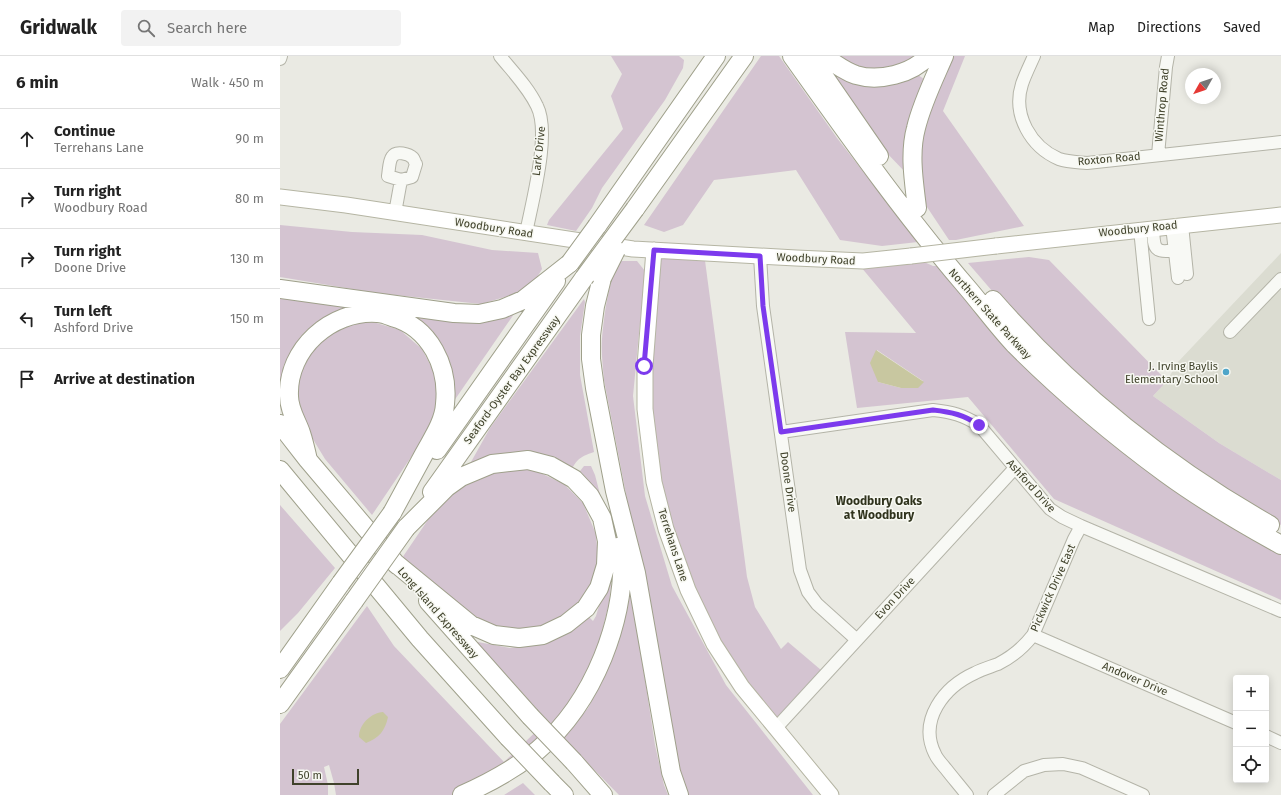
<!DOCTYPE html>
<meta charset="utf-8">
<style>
body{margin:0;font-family:"Fira Sans",sans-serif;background:#f2f2f2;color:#222}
.controls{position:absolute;right:12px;bottom:12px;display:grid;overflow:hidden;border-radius:4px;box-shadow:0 2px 10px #0003}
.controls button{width:36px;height:36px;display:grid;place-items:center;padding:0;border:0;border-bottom:1px solid #e0e0e0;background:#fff;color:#222;font:20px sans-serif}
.compass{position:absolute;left:905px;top:12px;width:36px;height:36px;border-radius:50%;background:#fff;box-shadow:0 2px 10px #0003;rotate:230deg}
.scale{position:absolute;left:12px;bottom:10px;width:67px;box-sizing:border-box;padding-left:4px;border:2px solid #40422b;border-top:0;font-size:11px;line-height:14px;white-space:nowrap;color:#40422b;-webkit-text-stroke:3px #f7f8f2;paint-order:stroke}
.stop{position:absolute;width:12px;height:12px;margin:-9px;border:3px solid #7c3aed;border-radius:50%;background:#fff}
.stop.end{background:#7c3aed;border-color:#fff;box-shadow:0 1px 4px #0008}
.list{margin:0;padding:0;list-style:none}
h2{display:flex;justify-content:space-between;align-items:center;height:52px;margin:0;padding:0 16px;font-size:17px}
h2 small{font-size:13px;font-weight:400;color:#767676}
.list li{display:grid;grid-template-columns:26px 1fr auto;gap:12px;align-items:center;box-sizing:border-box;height:60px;padding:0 16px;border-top:1px solid #e0e0e0}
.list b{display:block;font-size:15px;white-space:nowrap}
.list p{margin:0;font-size:13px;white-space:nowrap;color:#767676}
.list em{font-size:13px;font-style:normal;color:#767676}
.icon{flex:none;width:22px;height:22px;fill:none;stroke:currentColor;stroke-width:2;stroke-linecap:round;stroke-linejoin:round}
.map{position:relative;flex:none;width:1001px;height:739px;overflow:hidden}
header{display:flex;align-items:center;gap:24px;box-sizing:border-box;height:56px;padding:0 20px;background:#fff;border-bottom:1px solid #e0e0e0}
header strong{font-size:19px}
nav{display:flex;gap:22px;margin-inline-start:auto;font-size:14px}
.search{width:280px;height:36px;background:#f2f2f2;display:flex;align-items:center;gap:10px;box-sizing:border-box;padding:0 14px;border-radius:4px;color:#767676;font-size:15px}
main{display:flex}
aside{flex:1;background:#fff}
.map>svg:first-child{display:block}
.built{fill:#dbdcd1}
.green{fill:#d4c4d1;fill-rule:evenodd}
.water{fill:#c8c7a0}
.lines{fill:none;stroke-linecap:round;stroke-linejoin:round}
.minor-casing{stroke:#b4b4a8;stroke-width:14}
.major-casing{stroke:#b5b5a3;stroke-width:17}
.highway-casing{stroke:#9fa08b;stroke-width:20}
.minor{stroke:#f8f9f5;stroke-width:12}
.major{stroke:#fff;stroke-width:15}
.highway{stroke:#fff;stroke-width:18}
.major-bridge-casing{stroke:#b5b5a3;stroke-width:17;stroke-linecap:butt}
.highway-bridge-casing{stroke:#9fa08b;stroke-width:20;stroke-linecap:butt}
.major-bridge{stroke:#fff;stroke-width:15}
.highway-bridge{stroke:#fff;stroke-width:18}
.route{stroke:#7c3aed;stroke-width:5}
.poi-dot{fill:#4ea5c9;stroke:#f7f8f2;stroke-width:1.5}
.labels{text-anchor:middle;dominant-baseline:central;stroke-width:3;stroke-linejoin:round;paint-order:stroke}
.street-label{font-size:11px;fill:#40422b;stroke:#f7f8f2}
.poi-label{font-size:11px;fill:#40422b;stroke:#f7f8f2;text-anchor:end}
.neighbourhood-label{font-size:12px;font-weight:bold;fill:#30331d;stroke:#f7f8f2}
</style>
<header>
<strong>Gridwalk</strong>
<div class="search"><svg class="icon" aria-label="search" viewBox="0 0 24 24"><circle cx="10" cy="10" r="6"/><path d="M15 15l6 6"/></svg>Search here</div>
<nav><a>Map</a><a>Directions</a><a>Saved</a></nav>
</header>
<main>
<aside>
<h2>6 min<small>Walk · 450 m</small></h2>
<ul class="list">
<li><svg class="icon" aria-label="ahead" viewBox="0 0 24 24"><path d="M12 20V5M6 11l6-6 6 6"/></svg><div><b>Continue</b><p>Terrehans Lane</p></div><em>90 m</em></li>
<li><svg class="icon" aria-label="right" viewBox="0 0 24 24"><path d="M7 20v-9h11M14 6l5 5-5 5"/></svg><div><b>Turn right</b><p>Woodbury Road</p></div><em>80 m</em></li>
<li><svg class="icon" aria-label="right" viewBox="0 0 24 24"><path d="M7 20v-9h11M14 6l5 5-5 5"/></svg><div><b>Turn right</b><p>Doone Drive</p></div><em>130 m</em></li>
<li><svg class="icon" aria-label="left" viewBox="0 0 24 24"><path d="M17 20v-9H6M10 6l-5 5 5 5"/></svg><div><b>Turn left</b><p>Ashford Drive</p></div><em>150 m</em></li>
<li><svg class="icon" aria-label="arrive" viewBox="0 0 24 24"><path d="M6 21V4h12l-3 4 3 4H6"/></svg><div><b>Arrive at destination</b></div></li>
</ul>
</aside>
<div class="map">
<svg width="1001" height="739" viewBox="0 0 1001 739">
<rect width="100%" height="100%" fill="#eaeae3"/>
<!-- built -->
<path class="built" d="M1001 197V424L939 387 873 340 887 325 897 307Z"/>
<!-- green -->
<path class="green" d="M331 0H399L404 4 403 12 385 44 322 132 312 152 296 175 267 169 269 164 343 73 331 40 342 18Z
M481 0H499L557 82 638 186 602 190 560 184 516 114 434 124 403 169 384 176 364 169Z
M538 0 560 18 635 17 647 25 627 118 603 93Z
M555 0H634L626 8 608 13 586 14Z
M670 0H685L663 55 744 170 676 184H669L647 151 639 122 638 86Z
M0 169 72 176 142 179 212 194 258 197 262 213 256 223 239 237 201 248 96 237 0 221Z
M374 194 424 197 467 521 475 551 501 593 508 586 541 614 495 664 438 586 387 469 370 362Z
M631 200 653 210H658L690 249 760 322 933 459 1001 498V544L774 443 688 341 577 352 565 276 636 277 576 205ZM597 294 643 325 637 332H621L598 326Z
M749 201 769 204 887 325 873 340 939 387 1001 424V469L989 462 900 404 825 346 744 272 688 207Z
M340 205H357L365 215 353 340 365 440 392 530 446 629 533 739H406L402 729 324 324C323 311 321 297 322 283 324 262 328 223 340 205Z
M0 237 64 247 63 257 41 267 3 345 0 343Z
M304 243 305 246 300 280V319L314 396C299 401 296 404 290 417L274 407 194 408 191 406 210 372Z
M232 255 234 258 167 355 168 320 132 267 131 257Z
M93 266 120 274 142 293 155 318 158 346 148 376 92 459 45 403 25 370 15 334 22 305 41 280 67 268Z
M304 410H311L315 419 322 446 299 422 300 415Z
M223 413 254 414 284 428 303 447 316 478 318 505 309 534 293 556 266 573 242 578 191 566 122 502 156 452 176 431Z
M0 449 55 512 18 557 0 575Z
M333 511 329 547 321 580 315 601 301 630 260 684 210 722 173 739H56L54 727 49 709 44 711 48 729V739H0V668L87 550 114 590 224 706 267 665 194 587 198 586 230 592 262 587 307 559 313 565 316 560 328 519Z
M350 525 375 689 384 729 388 739H339L283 682 308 652 322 626 335 595Z
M243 727 255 739H224Z"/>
<!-- water -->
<path class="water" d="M596 294 644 326 638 332H621L598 326 590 307Z
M103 656 108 661C105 675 99 682 86 687L79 681C79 668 91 657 103 656Z"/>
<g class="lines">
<!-- minor casing -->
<g class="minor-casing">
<path id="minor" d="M220 0C233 16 248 31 257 50 271 77 252 146 246 177
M754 0C750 9 745 19 742 28 732 59 751 91 779 103 788 106 797 106 807 107L1001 86
M0 3 1 0
M878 99 886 11 888 0
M115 157 121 124 108 120C109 114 109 105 112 101 116 94 129 98 133 102 134 103 135 107 136 108L132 121 121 124
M902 169 907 218
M892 170 898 222
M873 172C874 191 873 198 895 194
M860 173 869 263
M480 200 483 250 520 514 528 536 537 548 577 584
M950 276 1001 223
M501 376 653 354C672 356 683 359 699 369L770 453 782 461 801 470 1001 555
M753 579 956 667
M496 672 735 412
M986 680 1001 687
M687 739C680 730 673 722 666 713 662 708 657 703 655 698 638 664 664 631 695 617 702 613 710 611 718 608 732 601 743 592 753 579L794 483 801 470
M714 739 744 715 764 709 783 708 802 712 863 739"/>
</g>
<!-- major casing -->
<g class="major-casing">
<path id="major" d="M0 141 66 149 353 193 516 202 583 205 631 200
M716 190 1001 159
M374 194 365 310V353L374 426 386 473 408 534 434 588 462 631 551 739"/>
</g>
<!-- highway casing -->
<g class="highway-casing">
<path id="highway" d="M512 0C569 80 626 161 690 235 705 253 719 272 735 289 781 335 832 378 885 417 922 444 961 467 1001 489
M530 0 599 100
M544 0C552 6 567 16 576 19 599 26 632 18 648 0
M637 152C634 126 629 98 636 72 642 47 654 23 664 0
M355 153 464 0
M317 170 436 0
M322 222 315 250 311 279V303L315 332 335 435 356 517 391 716 399 739
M0 233 174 257 199 258 222 253 243 244 290 207
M713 244C791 333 886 410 990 469
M0 368 28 404 117 509
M157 394 276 225
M28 404C26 395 24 386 21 377 17 365 9 354 9 340 7 293 51 254 97 257 102 257 107 259 112 261 150 271 169 311 165 348 164 366 152 383 144 398 133 418 123 437 112 457
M0 414 140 583 228 681
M152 436 304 222
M114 506 191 569 214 579 239 582 263 579 286 568 306 552 319 532 326 509 327 485 322 462 310 440 294 423 271 410 248 404 212 408 181 421 167 431 126 472
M148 545 250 660
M0 613 61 527
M0 648 74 545
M294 706 323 739
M272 727 284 739
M182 739C209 727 235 713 258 694 314 646 347 563 342 489"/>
</g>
<!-- minor -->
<use href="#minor" class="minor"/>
<!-- major -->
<use href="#major" class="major"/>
<!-- highway -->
<use href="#highway" class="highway"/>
<!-- major-bridge casing -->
<g class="major-bridge-casing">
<path id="major-bridge" d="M631 200 716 190"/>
</g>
<!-- highway-bridge casing -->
<g class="highway-bridge-casing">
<path id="highway-bridge" d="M290 207 317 170
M304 222 355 153
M322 222 336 194
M61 527 112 457
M74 545 126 472
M250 660 294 706
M228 681 272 727"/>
</g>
<!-- major-bridge -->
<use href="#major-bridge" class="major-bridge"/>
<!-- highway-bridge -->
<use href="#highway-bridge" class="highway-bridge"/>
</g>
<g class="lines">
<!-- route -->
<path class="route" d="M364 310 374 194 480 200 483 250 501 376 653 354C672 356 684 359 699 369"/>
</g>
<!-- markers -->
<circle class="poi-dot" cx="946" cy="316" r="4"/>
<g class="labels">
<!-- street labels -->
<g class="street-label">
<text transform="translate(882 49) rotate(-85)">Winthrop Road</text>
<text transform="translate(259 95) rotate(-84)">Lark Drive</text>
<text transform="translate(829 103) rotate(-5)">Roxton Road</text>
<text transform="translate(214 172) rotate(9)">Woodbury Road</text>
<text transform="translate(858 173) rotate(-6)">Woodbury Road</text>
<text transform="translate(536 203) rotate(3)">Woodbury Road</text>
<text transform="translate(710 258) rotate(48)">Northern State Parkway</text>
<text transform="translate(232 324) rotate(-54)">Seaford-Oyster Bay Expressway</text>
<text transform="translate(508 426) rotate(82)">Doone Drive</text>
<text transform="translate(751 430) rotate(48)">Ashford Drive</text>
<text transform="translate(393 489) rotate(72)">Terrehans Lane</text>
<text transform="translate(773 532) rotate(-66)">Pickwick Drive East</text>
<text transform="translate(615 542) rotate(-47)">Evon Drive</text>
<text transform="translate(158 557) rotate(49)">Long Island Expressway</text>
<text transform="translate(855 623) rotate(23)">Andover Drive</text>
</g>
<!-- poi labels -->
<g class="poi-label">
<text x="938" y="310">J. Irving Baylis<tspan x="938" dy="13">Elementary School</tspan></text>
</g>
<!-- neighbourhood labels -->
<g class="neighbourhood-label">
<text x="599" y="445">Woodbury Oaks<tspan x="599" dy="14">at Woodbury</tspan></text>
</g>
</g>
</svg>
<div class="controls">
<button>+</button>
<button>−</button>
<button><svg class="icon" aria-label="locate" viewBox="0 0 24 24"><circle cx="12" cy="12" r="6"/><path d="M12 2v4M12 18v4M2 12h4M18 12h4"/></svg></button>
</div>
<svg class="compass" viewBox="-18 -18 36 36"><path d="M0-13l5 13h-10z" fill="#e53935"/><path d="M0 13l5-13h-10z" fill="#767676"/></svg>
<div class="scale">50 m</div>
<div class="stop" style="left:364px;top:310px"></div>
<div class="stop end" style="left:699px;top:369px"></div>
</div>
</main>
